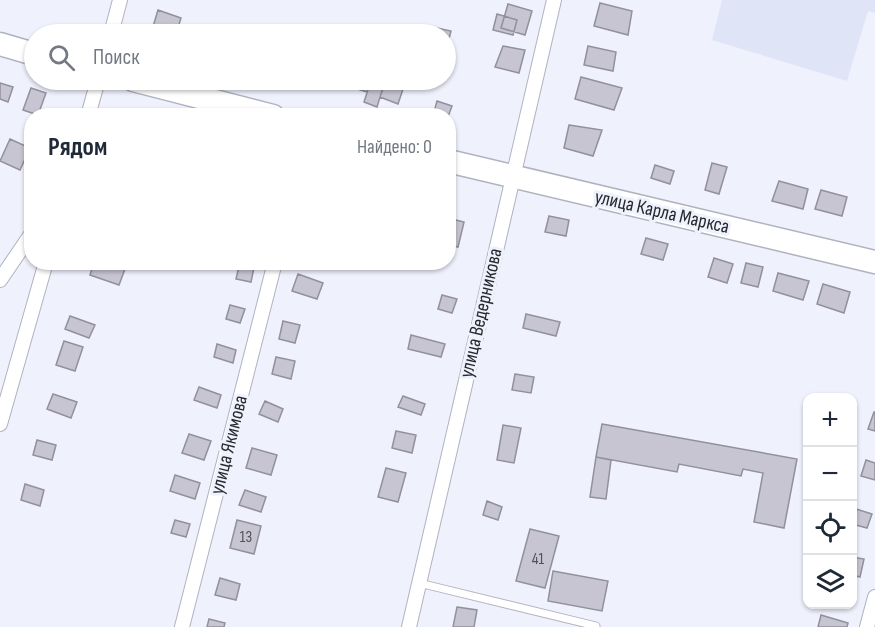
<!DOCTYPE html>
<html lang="ru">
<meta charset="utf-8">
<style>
body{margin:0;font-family:"Sofia Sans Condensed",sans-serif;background:#f2f2f3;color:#1f2937}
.controls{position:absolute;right:18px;bottom:18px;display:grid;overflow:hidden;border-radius:12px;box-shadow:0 2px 4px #0004}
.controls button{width:54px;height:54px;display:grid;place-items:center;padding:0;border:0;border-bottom:2px solid #e0e1e3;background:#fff;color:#1f2937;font:30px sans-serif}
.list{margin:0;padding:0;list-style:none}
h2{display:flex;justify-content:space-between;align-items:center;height:78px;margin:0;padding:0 24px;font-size:26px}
h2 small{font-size:20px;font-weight:400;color:#747a83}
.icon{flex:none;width:33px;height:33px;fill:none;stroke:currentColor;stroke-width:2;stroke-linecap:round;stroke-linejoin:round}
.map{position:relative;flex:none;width:875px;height:627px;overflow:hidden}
.search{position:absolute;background:#fff;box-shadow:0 2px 4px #0004;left:24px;top:24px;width:432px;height:66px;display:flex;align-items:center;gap:15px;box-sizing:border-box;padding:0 21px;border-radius:33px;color:#747a83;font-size:22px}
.panel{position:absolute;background:#fff;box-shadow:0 2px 4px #0004;left:24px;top:108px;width:432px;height:162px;border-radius:24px}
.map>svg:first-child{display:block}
.built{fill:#e0e4f7}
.building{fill:#c7c5d1;stroke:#91909b;stroke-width:1.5}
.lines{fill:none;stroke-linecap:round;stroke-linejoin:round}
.service-casing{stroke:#b0b3be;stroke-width:9}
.minor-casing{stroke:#b0b3be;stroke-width:16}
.trunk-casing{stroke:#b0b3be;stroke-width:25}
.service{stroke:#fff;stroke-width:7}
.minor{stroke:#fff;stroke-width:14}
.trunk{stroke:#fff;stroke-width:22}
.labels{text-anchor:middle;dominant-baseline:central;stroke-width:6;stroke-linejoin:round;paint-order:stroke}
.number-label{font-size:16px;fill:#505056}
.street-label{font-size:20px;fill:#28292d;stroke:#eff1fd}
</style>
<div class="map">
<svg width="875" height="627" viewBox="0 0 875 627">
<rect width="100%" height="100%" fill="#eff1fd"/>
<!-- built -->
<path class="built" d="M722 0H875V13L868 11 847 81 712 40Z"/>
<!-- building -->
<path class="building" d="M600 3 632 11 628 35 594 26Z
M508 4 532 11 525 35 501 28Z
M158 10 181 18 176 34 152 30Z
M497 14 517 20 513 35 493 30Z
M432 27 451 31 446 50V34H429Z
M503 46 525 50 519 73 495 67Z
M588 46 616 52 613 71 584 65Z
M581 77 622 88 614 110 575 99Z
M293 80H310L307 88 292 84Z
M347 80H370L367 92 345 85Z
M371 80 384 84 377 107 364 102Z
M386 80H406L398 104 380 97Z
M0 83 13 87 8 102 0 99Z
M31 88 46 93 38 115 23 110Z
M437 101 452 106 448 117 433 116Z
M130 109 153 116H128Z
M569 125 602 130 593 156 564 148Z
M10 139 30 148 20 170 0 161Z
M712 163 727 167 719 194 705 190Z
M655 165 674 171 670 184 651 178Z
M779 181 808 189 803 209 772 201Z
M821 190 847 197 842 216 815 209Z
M549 216 569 220 566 236 545 232Z
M448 218 464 222 458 247 448 245Z
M646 238 668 244 663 260 641 254Z
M714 258 733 264 727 283 708 277Z
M94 262H107L125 269 119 285 90 275Z
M240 262 255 263 251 282 236 279Z
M746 263 763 267 758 287 741 283Z
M778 273 809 281 803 300 773 291Z
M298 274 323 283 317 299 292 291Z
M823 284 850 292 844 313 817 304Z
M442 295 457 299 452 313 438 309Z
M230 305 245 309 240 323 226 319Z
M526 314 560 322 556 336 523 328Z
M70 316 95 325 89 338 65 329Z
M283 321 300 325 295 343 279 339Z
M411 335 445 344 441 357 408 349Z
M64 341 83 347 75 371 56 365Z
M217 344 236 350 233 363 214 357Z
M276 357 295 361 291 379 272 374Z
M515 374 534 377 531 393 512 390Z
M199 387 221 395 217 408 194 400Z
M53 394 77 402 71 418 47 409Z
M403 396 425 404 421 415 398 407Z
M265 401 283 409 278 422 259 414Z
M874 412H875V431L868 429Z
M602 424 797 459 784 528 754 522 763 473 743 469 741 476 679 464 677 472 596 457Z
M503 425 521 428 514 463 497 460Z
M396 431 416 435 412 453 392 448Z
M189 434 211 441 204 460 182 453Z
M37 440 56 445 52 460 33 455Z
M252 448 277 455 271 475 246 468Z
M596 457 611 460 606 499 590 497Z
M866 460 875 463V480L861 476Z
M386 468 406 473 398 502 378 497Z
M175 475 200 483 195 499 170 491Z
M25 484 44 490 40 506 21 500Z
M245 490 266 497 261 512 239 505Z
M487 501 502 507 498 520 483 515Z
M853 508 872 514 867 528 852 524Z
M175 520 190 524 186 537 171 533Z
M237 520 261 526 254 554 230 548Z
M530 529 559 536 545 588 516 581Z
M852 557 864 559 860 577 852 575Z
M553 571 608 581 602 611 548 601Z
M220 578 240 584 236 600 215 595Z
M457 607 477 610 474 627H453Z
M821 615 848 623 847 627H818Z
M209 619 225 623 224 627H207Z"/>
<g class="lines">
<!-- service casing -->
<g class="service-casing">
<path id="service" d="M419 583 596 626"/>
</g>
<!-- minor casing -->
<g class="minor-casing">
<path id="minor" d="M111 34 120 0
M88 116 98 80
M0 280 32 233
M0 424 46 262
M182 627 275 262
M409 627 554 0
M867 627 875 597"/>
</g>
<!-- trunk casing -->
<g class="trunk-casing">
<path id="trunk" d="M0 44 34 54
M133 80 273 116
M448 161 875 262"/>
</g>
<!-- service -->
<use href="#service" class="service"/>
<!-- minor -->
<use href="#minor" class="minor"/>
<!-- trunk -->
<use href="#trunk" class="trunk"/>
</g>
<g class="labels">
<!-- number labels -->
<g class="number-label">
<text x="246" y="537">13</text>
<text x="538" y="559">41</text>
</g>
<!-- street labels -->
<g class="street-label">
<text transform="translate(662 212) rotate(13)">улица Карла Маркса</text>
<text transform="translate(481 313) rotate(-77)">улица Ведерникова</text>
<text transform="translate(229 445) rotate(-76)">улица Якимова</text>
</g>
</g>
</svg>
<div class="controls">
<button>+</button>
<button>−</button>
<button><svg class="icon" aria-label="locate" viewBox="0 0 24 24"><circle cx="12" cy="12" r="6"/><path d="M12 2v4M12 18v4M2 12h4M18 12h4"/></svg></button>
<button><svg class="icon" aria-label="layers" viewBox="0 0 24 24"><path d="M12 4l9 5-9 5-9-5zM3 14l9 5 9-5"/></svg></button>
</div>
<div class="search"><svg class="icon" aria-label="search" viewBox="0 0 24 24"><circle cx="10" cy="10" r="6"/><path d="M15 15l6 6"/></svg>Поиск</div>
<section class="panel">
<h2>Рядом<small>Найдено: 0</small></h2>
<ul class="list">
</ul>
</section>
</div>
